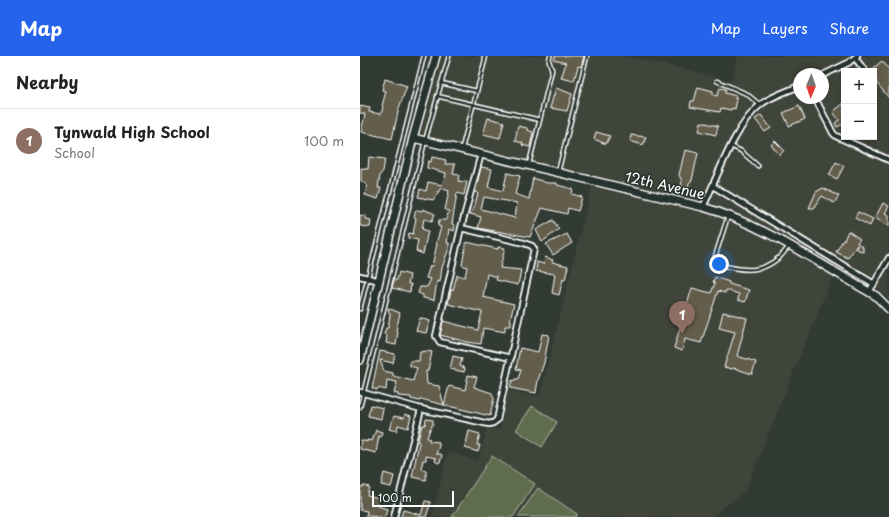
<!DOCTYPE html>
<meta charset="utf-8">
<style>
body{margin:0;font-family:"Playpen Sans",sans-serif;background:#f2f2f2;color:#222}
.controls{position:absolute;right:12px;top:12px;display:grid;overflow:hidden;border-radius:0px;box-shadow:0 2px 6px #0003}
.controls button{width:36px;height:36px;display:grid;place-items:center;padding:0;border:0;border-bottom:1px solid #e0e0e0;background:#fff;color:#222;font:20px sans-serif}
.compass{position:absolute;left:433px;top:12px;width:36px;height:36px;border-radius:50%;background:#fff;box-shadow:0 2px 6px #0003;rotate:182deg}
.scale{position:absolute;left:12px;bottom:10px;width:82px;box-sizing:border-box;padding-left:4px;border:2px solid #fff;border-top:0;font-size:11px;line-height:14px;white-space:nowrap;color:#fff;-webkit-text-stroke:3px #26332d;paint-order:stroke}
.you{position:absolute;left:359px;top:208px;width:14px;height:14px;margin:-10px;border:3px solid #fff;border-radius:50%;background:#1a73e8;box-shadow:0 0 0 6px #1a73e833}
.badge{display:grid;place-items:center;width:26px;height:26px;border-radius:50%;background:#2563eb;color:#fff;font-size:13px;font-weight:700}
.pin{position:absolute;translate:-50% -33px;filter:drop-shadow(0 1px 2px #0008)}
.pin::after{content:'';position:absolute;top:21px;width:14px;height:12px;background:inherit;clip-path:polygon(0 0,100% 0,50% 100%)}
.list{margin:0;padding:0;list-style:none}
h2{display:flex;justify-content:space-between;align-items:center;height:52px;margin:0;padding:0 16px;font-size:17px}
h2 small{font-size:13px;font-weight:400;color:#767676}
.list li{display:grid;grid-template-columns:26px 1fr auto;gap:12px;align-items:center;box-sizing:border-box;height:64px;padding:0 16px;border-top:1px solid #e0e0e0}
.list b{display:block;font-size:15px;white-space:nowrap}
.list p{margin:0;font-size:13px;white-space:nowrap;color:#767676}
.list em{font-size:13px;font-style:normal;color:#767676}
.map{position:relative;flex:none;width:529px;height:461px;overflow:hidden}
header{display:flex;align-items:center;gap:24px;box-sizing:border-box;height:56px;padding:0 20px;background:#2563eb;color:#fff}
header strong{font-size:19px}
nav{display:flex;gap:22px;margin-inline-start:auto;font-size:14px}
main{display:flex}
aside{flex:1;background:#fff}
.map>svg:first-child{display:block}
.built{fill:#41453a;fill-rule:evenodd}
.green{fill:#5e6c4d;stroke:#aeb6a6}
.building{fill:#635d4b;stroke:#fff;fill-rule:evenodd}
.lines{fill:none;stroke-linecap:round;stroke-linejoin:round}
.lane-casing{stroke:#fff;stroke-width:5.5}
.street-casing{stroke:#fff;stroke-width:8}
.secondary-casing{stroke:#fff;stroke-width:10}
.lane{stroke:#26332d;stroke-width:2.5}
.street{stroke:#26332d;stroke-width:4.5}
.secondary{stroke:#26332d;stroke-width:7}
.labels{text-anchor:middle;dominant-baseline:central;stroke-width:3;stroke-linejoin:round;paint-order:stroke}
.street-label{font-size:14px;fill:#fff;stroke:#26332d}
</style>
<header>
<strong>Map</strong>
<nav><a>Map</a><a>Layers</a><a>Share</a></nav>
</header>
<main>
<aside>
<h2>Nearby<small></small></h2>
<ul class="list">
<li><span class="badge" style="background:#8d6e63">1</span><div><b>Tynwald High School</b><p>School</p></div><em>100 m</em></li>
</ul>
</aside>
<div class="map">
<svg width="529" height="461" viewBox="0 0 529 461">
<rect width="100%" height="100%" fill="#323b33"/>
<filter id="ink" filterUnits="userSpaceOnUse"><feTurbulence type="fractalNoise" baseFrequency=".025" numOctaves="2"/><feDisplacementMap in="SourceGraphic" scale="8" xChannelSelector="R" yChannelSelector="G"/><feConvolveMatrix kernelMatrix="1 2 1 2 8 2 1 2 1" color-interpolation-filters="sRGB"/></filter>
<g filter="url(#ink)">
<!-- built -->
<path class="built" d="M80 0H264L332 15 371 26 378 0H529V244L523 238 477 215 472 221 385 435 351 461H72L88 396 118 405 127 373 140 374 148 334 180 341 234 122 58 81ZM484 15H514V81H484ZM439 18H463V42H439Z"/>
<!-- green -->
<path class="green" d="M172 350 197 366 182 391 156 374Z
M132 400 175 428 153 461H92Z
M178 432 217 458 216 461H158Z"/>
<!-- building -->
<path class="building" d="M195 0H224L221 11 218 10 214 25 201 22 206 7 194 4Z
M522 5 529 13V42L515 25 517 24 514 20V15H510Z
M25 23 47 30 39 52 32 83 1 76 5 58 0 57V50L10 52 9 56 21 58 23 51 22 50 26 35 22 34Z
M338 31 353 35V39L357 40 360 32 366 33 365 37 376 40 375 43H377L375 53 372 52 371 54 361 52 360 56 330 51 331 45H334Z
M196 32 212 38 207 55 190 52Z
M484 47V70L483 68 477 71 475 67 479 64 473 56Z
M439 50 445 63 429 70 423 57Z
M401 59 411 72 405 76 395 63Z
M128 62 144 66 140 82 123 78Z
M341 66 358 70 356 79 339 75Z
M158 70 167 72V74L173 76 170 91 162 89 163 87 155 85Z
M236 76 250 80 246 88 234 83Z
M271 79 286 81 283 89 270 85Z
M415 85 424 94 420 99 411 89Z
M325 94 338 97 332 124 329 127 328 132 321 130 322 125 319 119Z
M9 101 25 103 23 115 20 119 18 132H21L18 143 5 139 7 129 1 125V112L8 113Z
M72 101 86 104 85 108H95L93 118 99 119 98 125 107 126 104 139 97 137 92 168 95 169 94 175 89 173 87 187H89V192L82 212 80 226 77 225 74 244 63 242V239L58 237 60 231H67L71 223 66 222 70 210H72L77 188H76L81 171 78 170 79 164H86L89 155 85 154 89 135 81 132 73 144 58 141 60 133 66 135 68 126 82 129 85 122 86 117 67 112 68 105 71 106Z
M476 106 484 110 477 123 469 119Z
M121 111 132 113 128 131 143 135 147 117 160 120 155 138 169 143 173 122 187 127H197V129L213 133 212 138 222 141 218 155 208 152 207 158 182 152 170 181 118 172 121 161 110 158 114 152 118 137 115 136ZM124 141 157 147 155 162 121 153Z
M463 132 479 140 474 147 462 140 454 152H449L456 136Z
M523 147 529 150 525 157 529 159V170L515 162Z
M63 153 75 158 72 165 64 163 62 173 68 175 63 198 56 195 58 184 48 182 49 177 53 178 56 162 54 161 56 154 62 155Z
M498 156 513 163 510 170 495 162Z
M0 159 6 160 5 163 11 164 10 171 0 170Z
M193 164 199 173 182 186 176 174Z
M488 175 500 183 497 187 503 191V196L497 193V189L488 202 476 196 483 184H484Z
M207 178 212 187 193 199 186 188Z
M106 186 138 193V191L145 192 140 212 161 214 158 229 136 224 137 221 127 218 123 241 154 248 150 264H151V270H145V276L123 272 121 288 107 286 80 279 83 265 118 274 122 256 88 248 91 234H93L97 219 105 221 107 211 102 209Z
M185 201 193 204 192 206 208 210 205 224 203 223 199 239 192 237 195 218 176 215 177 206 184 208Z
M39 216 50 219 48 228H51L50 236 32 232 34 224H37Z
M355 221 369 226V228L389 234 385 246 378 244 379 238 366 234 365 237 358 235 341 287 325 283 322 295 314 292 332 232 351 237 355 227 353 226Z
M28 252 40 257 36 275H38L36 289 26 287 27 280 24 278 26 272H28L30 259Z
M363 256 387 262 377 300 396 306 392 318 374 312 372 313 364 311 375 276 359 272Z
M60 262 70 265 66 277 56 275Z
M182 278 189 279 184 307 178 324 176 337 150 332 152 324 154 325 155 323H158L161 314 156 313 160 292 178 296Z
M20 295 35 298 33 307 20 304 24 315 33 317V320L53 325 57 312 50 310V305H59L60 296 67 295 72 296 68 315H66L67 328 79 330 84 349 61 343 60 345 51 343V341L38 340V338L34 337 37 326 27 324 26 334 18 332 17 334 12 332Z
M93 300 102 302 100 310 105 312 104 316 90 313Z
M108 319 117 321 114 331 132 337 133 341 134 342 130 360 84 349 89 330 105 334Z
M11 349 23 352 21 363 8 360Z
M45 358 51 360 48 372 38 369 37 375 29 373 34 360 44 362Z
M66 363 73 364V368L70 373 67 382 70 383 69 385 79 386V390L76 398H81L82 400 80 406 78 407 75 405 76 402 66 400V404H63L61 413 66 414V424L52 421 59 387 58 385 62 369H65Z
M16 374 22 376 21 381 19 380 16 397 0 393 1 384 7 386V384L12 385Z
M109 375 120 378 117 389H120L118 396 105 392Z
M24 417 34 420 31 431 21 429Z
M3 429 9 431 7 439 19 442 18 450 27 453 25 461 6 460 7 455 0 454V431H3Z
M65 445 71 446 66 461H41L43 454 61 459Z"/>
<g class="lines">
<!-- lane casing -->
<g class="lane-casing">
<path id="lane" d="M357 25 387 38 400 49
M81 27 117 35
M77 40 180 64
M371 90 381 95 398 110
M102 92 125 4 124 0
M169 108 192 14 189 5 190 0
M198 116 227 0
M368 160 353 207C384 216 408 220 429 190
M0 253 64 0
M0 351 65 85 89 0"/>
</g>
<!-- street casing -->
<g class="street-casing">
<path id="street" d="M495 2 505 15
M463 19 488 7 497 0
M455 42 473 77 476 80 529 104
M121 98 101 172 76 280 80 286 151 302
M353 130 514 228
M343 151C357 122 375 69 400 49 411 40 426 36 439 30
M0 220 20 225
M509 236 529 202
M0 336 61 353 129 368 133 367 137 364 174 193 172 190 164 187 101 172
M34 461 61 353"/>
</g>
<!-- secondary casing -->
<g class="secondary-casing">
<path id="secondary" d="M53 82 343 151C400 167 457 206 509 236L516 240 529 253
M0 304 53 82 76 0"/>
</g>
<!-- lane -->
<use href="#lane" class="lane"/>
<!-- street -->
<use href="#street" class="street"/>
<!-- secondary -->
<use href="#secondary" class="secondary"/>
</g>
</g>
<g class="labels">
<!-- street labels -->
<g class="street-label">
<text transform="translate(305 129) rotate(13)">12th Avenue</text>
</g>
</g>
</svg>
<div class="controls">
<button>+</button>
<button>−</button>
</div>
<svg class="compass" viewBox="-18 -18 36 36"><path d="M0-13l5 13h-10z" fill="#e53935"/><path d="M0 13l5-13h-10z" fill="#767676"/></svg>
<div class="scale">100 m</div>
<div class="you"></div>
<div class="pin badge" style="left:322px;top:278px;background:#8d6e63">1</div>
</div>
</main>
